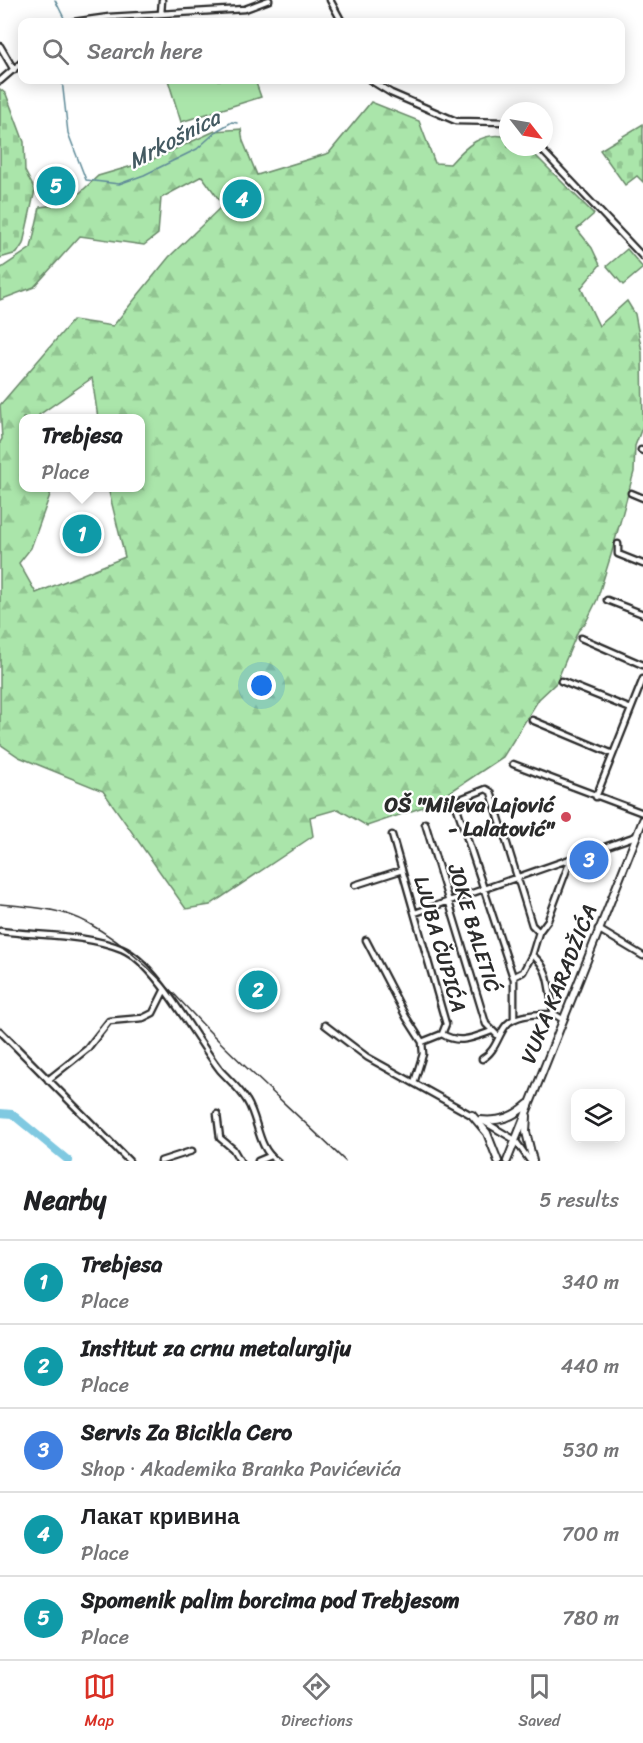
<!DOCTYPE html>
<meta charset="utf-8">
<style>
body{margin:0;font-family:Sriracha,sans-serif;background:#f2f2f2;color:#202124}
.controls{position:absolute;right:18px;bottom:18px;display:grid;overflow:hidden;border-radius:12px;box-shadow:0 3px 15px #0003}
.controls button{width:54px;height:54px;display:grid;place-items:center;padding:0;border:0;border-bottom:2px solid #e0e0e0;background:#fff;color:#202124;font:30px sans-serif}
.compass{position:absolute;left:499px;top:102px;width:54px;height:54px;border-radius:50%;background:#fff;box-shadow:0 3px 15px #0003;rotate:121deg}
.you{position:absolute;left:262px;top:686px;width:21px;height:21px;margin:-15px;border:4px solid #fff;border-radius:50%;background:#1a73e8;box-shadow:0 0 0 9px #1a73e833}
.badge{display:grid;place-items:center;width:39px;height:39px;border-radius:50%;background:#d93025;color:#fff;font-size:20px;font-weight:700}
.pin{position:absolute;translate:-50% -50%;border:3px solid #fff;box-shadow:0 2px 6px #0006}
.popup{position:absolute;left:19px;top:414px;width:126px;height:78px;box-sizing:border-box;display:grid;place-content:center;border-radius:12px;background:#fff;filter:drop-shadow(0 2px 4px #0005);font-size:20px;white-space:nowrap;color:#757577}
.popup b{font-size:22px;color:#202124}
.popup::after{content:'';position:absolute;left:50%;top:100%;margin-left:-12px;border:12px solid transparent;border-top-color:#fff}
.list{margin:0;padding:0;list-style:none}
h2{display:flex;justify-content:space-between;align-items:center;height:78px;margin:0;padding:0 24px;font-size:26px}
h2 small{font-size:20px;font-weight:400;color:#757577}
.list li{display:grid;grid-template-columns:39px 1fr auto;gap:18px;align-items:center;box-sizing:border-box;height:84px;padding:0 24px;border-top:2px solid #e0e0e0}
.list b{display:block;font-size:22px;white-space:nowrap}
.list p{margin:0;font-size:20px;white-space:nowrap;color:#757577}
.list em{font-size:20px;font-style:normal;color:#757577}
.icon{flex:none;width:33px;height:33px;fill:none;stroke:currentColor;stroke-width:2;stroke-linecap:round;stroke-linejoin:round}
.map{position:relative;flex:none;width:643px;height:1161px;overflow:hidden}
.search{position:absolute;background:#fff;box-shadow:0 3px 15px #0003;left:18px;right:18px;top:18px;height:66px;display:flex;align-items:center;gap:15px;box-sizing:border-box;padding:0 21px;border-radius:12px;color:#757577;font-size:22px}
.sheet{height:498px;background:#fff}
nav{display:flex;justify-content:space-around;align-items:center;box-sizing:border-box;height:84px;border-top:2px solid #e0e0e0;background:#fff;font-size:16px;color:#757577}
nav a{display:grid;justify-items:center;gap:3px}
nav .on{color:#d93025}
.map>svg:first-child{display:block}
.forest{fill:url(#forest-firs);stroke:#6a886a;stroke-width:1.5;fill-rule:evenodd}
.cemetery{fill:url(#cemetery-stones);stroke:#6a886a;stroke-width:1.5}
.pitch{fill:#aae5aa;stroke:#6a886a;stroke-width:1.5}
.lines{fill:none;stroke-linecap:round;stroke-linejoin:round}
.stream{stroke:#5e8a98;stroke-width:1.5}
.river{stroke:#80c9e1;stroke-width:8}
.minor-casing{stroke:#2b2b2b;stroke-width:9}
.tertiary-casing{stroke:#2b2b2b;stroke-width:10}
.minor{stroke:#fff;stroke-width:4.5}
.tertiary{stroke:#fff;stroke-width:6}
.rail{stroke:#2b2b2b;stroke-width:1.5}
.poi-dot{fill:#d1495b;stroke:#fff;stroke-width:2}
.labels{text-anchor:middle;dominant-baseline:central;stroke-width:4.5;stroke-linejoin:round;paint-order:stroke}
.poi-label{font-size:21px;font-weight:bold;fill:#2b2b2b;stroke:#fff;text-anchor:end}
.street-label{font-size:21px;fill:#2b2b2b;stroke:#fff}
.water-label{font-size:22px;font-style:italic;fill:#445a62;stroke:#fff}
</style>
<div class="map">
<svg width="643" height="1161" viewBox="0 0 643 1161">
<defs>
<pattern id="forest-firs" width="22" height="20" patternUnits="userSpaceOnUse" patternTransform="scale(1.5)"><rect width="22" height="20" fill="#aae5aa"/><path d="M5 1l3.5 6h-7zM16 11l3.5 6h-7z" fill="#92c592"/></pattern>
<pattern id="cemetery-stones" width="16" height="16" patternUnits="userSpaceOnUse" patternTransform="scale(1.5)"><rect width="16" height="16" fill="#aae5aa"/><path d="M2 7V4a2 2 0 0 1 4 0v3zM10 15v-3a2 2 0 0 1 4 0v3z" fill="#92c592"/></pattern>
</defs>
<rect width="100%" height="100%" fill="#fff"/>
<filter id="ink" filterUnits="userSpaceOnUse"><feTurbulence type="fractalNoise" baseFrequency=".0167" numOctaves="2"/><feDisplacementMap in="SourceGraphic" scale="12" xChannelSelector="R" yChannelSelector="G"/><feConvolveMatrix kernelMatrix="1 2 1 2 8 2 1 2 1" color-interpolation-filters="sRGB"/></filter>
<g filter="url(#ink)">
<!-- forest -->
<path class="forest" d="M371 102 419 121 435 163 450 164C465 147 483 130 508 137V147H527L594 214 577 229 592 248 600 265 581 288 599 326 627 301 635 314 642 352 643 425 635 446 634 472 611 555 597 600 586 622 578 631 556 683 539 699 503 757 432 804 367 826 338 809 310 817 313 836 210 905 186 909 103 791 19 757 0 744V442L2 439 0 405 73 320 113 326 169 257 223 205 202 176 161 198 158 234 144 245 80 236 34 287 0 300V269L31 248 40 207 69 203 98 176 149 161 215 131 241 129 243 141 257 175 329 153ZM92 378 98 418H140V488H108L125 557 36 593 19 563 31 548 51 492 50 488H23V418H39V415Z"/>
<!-- cemetery -->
<path class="cemetery" d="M0 89 6 94 24 142 25 171 35 190 23 244 17 253 0 258Z
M643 124V182L637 176 625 185 600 150Z"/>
<!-- pitch -->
<path class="pitch" d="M168 80H255L261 97 181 122Z
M627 249 643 268 623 285 607 266Z"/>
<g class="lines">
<!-- stream -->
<path class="stream" d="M55 0 66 22
M62 80 68 133 86 180 119 184 144 175 197 149 218 130 232 122 237 123"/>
<!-- river -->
<path class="river" d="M0 1113 12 1114 69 1161"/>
<!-- minor casing -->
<g class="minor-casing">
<path id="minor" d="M330 0 342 22
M161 14 162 0
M73 22 109 17 245 9 269 0
M0 46 14 70
M370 80 391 93 456 121 508 122
M0 81 22 62
M539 147 643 257
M641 450 643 451
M631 493 643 498
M618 544V554L643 564
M607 600 643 614
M581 638 643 665
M561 681 631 709
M532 720 613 754
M513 764 643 813
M596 797 643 679
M425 823 486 1024 499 1037
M392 835 446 1024 442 1034 422 1042
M355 885 402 870
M415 913 636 836
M598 929 643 956
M0 931C39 936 86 934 122 949 157 964 196 1040 220 1070 229 1080 240 1089 247 1101 259 1120 257 1148 277 1161
M539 932 548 920 570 861
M366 940 406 1017 422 1042 423 1054 414 1083
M532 955 523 972 513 977 456 805 463 798 486 789 491 792 532 925 539 932 532 955C552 969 548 993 554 1014L562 1019
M514 1019V978
M325 1025 367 1057 473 1116
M0 1031 129 1161
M442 1034C459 1045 475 1037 492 1031
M482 1059C500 1049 498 1025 515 1019 526 1014 541 1014 554 1014
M48 1080 87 1049 109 1021 143 1018 153 1013 164 991
M217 1114 220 1138 233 1149 240 1161
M483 1121 515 1140 530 1161
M161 1161 192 1151
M258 1161 270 1156"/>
</g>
<!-- tertiary casing -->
<g class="tertiary-casing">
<path id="tertiary" d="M472 1115 487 1133 498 1161
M527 1116 526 1132 533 1161
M480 1120C501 1122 513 1117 528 1104
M507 1161 643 820"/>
</g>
<!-- minor -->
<use href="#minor" class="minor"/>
<!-- tertiary -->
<use href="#tertiary" class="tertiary"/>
<!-- rail -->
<path class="rail" d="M0 904C30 907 61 908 88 923 139 951 174 995 213 1035 256 1078 302 1119 345 1161"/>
</g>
</g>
<!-- markers -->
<circle class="poi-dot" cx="566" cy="817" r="6"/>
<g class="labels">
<!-- poi labels -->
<g class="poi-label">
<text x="554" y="805">OŠ "Mileva Lajović<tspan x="554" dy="24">- Lalatović"</tspan></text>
</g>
<!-- street labels -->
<g class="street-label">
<text transform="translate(474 928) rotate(73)">JOKE BALETIĆ</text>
<text transform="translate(440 944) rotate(74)">LJUBA ČUPIĆA</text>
<text transform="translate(559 984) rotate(-68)">VUKA KARADŽIĆA</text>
</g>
<!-- water labels -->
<g class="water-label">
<text transform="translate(174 139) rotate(-28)">Mrkošnica</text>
</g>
</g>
</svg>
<div class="controls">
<button><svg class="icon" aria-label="layers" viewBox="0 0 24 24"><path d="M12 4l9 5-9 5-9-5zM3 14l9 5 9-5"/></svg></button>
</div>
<svg class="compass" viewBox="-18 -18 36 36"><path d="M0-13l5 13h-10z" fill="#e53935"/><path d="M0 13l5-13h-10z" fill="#757577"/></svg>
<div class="you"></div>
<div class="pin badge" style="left:82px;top:534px;background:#0f9aa8">1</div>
<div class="popup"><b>Trebjesa</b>Place</div>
<div class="pin badge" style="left:258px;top:990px;background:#0f9aa8">2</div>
<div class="pin badge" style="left:589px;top:860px;background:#3f7fe0">3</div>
<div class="pin badge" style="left:242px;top:199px;background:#0f9aa8">4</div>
<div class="pin badge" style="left:56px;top:186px;background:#0f9aa8">5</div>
<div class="search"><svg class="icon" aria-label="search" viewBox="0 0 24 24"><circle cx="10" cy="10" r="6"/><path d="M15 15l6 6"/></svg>Search here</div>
</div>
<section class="sheet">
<h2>Nearby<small>5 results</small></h2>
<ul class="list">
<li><span class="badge" style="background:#0f9aa8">1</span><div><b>Trebjesa</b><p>Place</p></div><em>340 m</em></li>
<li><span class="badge" style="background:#0f9aa8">2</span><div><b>Institut za crnu metalurgiju</b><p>Place</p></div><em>440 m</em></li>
<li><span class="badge" style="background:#3f7fe0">3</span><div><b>Servis Za Bicikla Cero</b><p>Shop · Akademika Branka Pavićevića</p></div><em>530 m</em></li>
<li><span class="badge" style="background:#0f9aa8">4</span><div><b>Лакат кривина</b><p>Place</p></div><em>700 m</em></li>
<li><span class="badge" style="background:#0f9aa8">5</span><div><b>Spomenik palim borcima pod Trebjesom</b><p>Place</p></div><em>780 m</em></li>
</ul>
</section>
<nav>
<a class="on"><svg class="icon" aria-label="map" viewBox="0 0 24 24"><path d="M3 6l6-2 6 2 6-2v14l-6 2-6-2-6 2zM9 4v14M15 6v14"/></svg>Map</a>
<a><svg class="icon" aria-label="directions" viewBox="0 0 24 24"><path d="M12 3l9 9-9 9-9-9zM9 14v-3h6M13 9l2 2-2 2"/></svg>Directions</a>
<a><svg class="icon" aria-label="saved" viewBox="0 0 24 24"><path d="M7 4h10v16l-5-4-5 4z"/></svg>Saved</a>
</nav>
